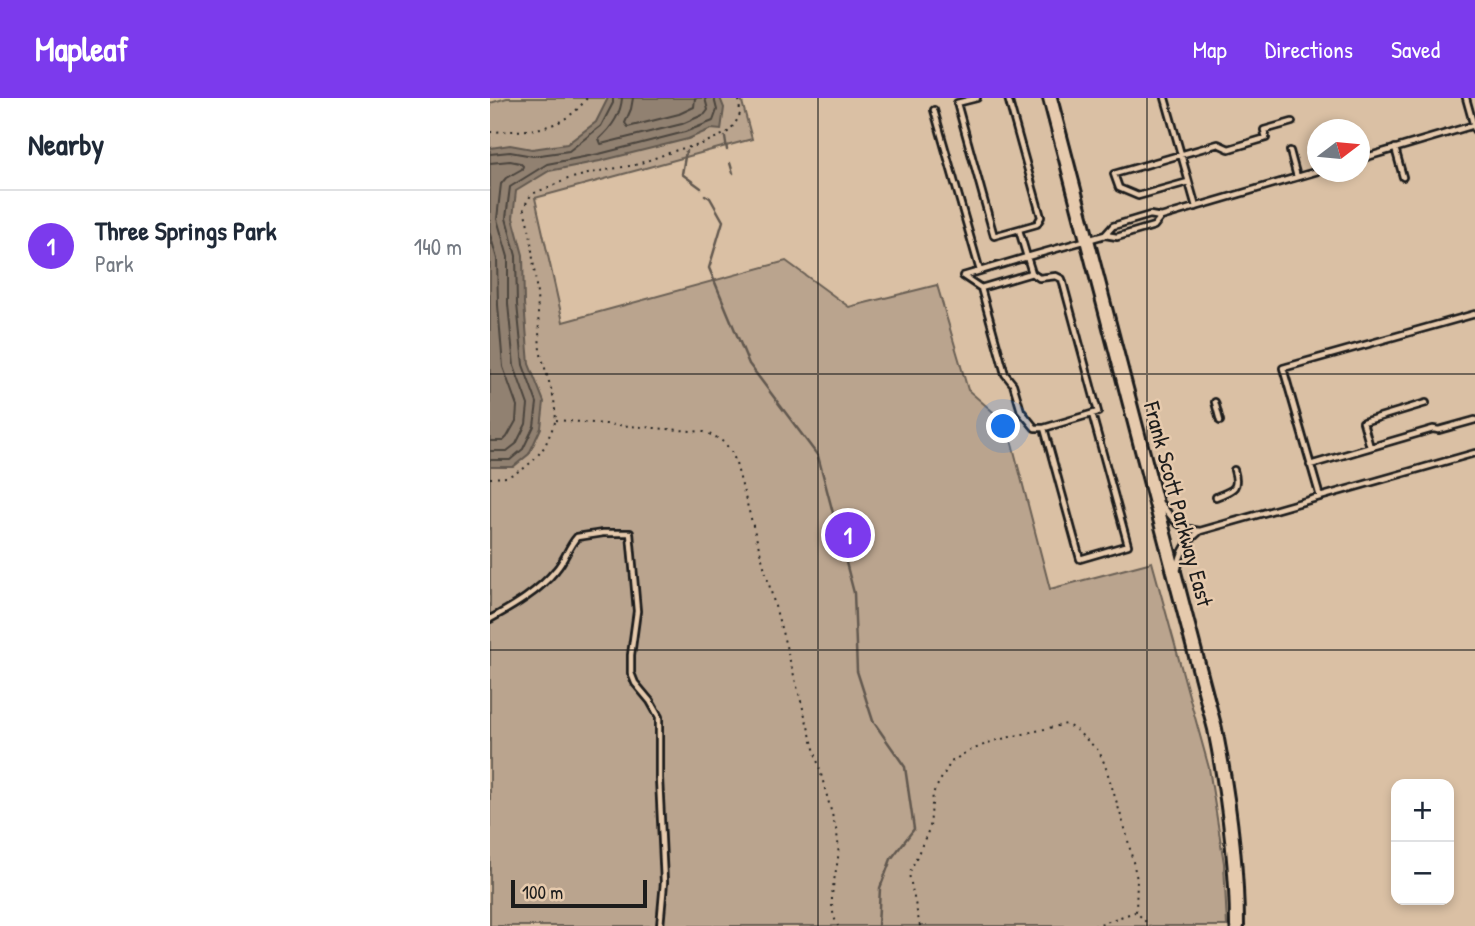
<!DOCTYPE html>
<meta charset="utf-8">
<style>
body{margin:0;font-family:"Patrick Hand",sans-serif;background:#f2f2f3;color:#1f2937}
.controls{position:absolute;right:21px;bottom:21px;display:grid;overflow:hidden;border-radius:14px;box-shadow:0 4px 10px #0003}
.controls button{width:63px;height:63px;display:grid;place-items:center;padding:0;border:0;border-bottom:2px solid #e0e1e3;background:#fff;color:#1f2937;font:35px sans-serif}
.compass{position:absolute;left:817px;top:21px;width:63px;height:63px;border-radius:50%;background:#fff;box-shadow:0 4px 10px #0003;rotate:74deg}
.scale{position:absolute;left:21px;bottom:18px;width:136px;box-sizing:border-box;padding-left:7px;border:4px solid #1c1c1c;border-top:0;font-size:19px;line-height:24px;white-space:nowrap;color:#1c1c1c;-webkit-text-stroke:5px #e6caad;paint-order:stroke}
.you{position:absolute;left:514px;top:329px;width:24px;height:24px;margin:-18px;border:5px solid #fff;border-radius:50%;background:#1a73e8;box-shadow:0 0 0 10px #1a73e833}
.badge{display:grid;place-items:center;width:46px;height:46px;border-radius:50%;background:#7c3aed;color:#fff;font-size:23px;font-weight:700}
.pin{position:absolute;translate:-50% -50%;border:4px solid #fff;box-shadow:0 2px 7px #0006}
.list{margin:0;padding:0;list-style:none}
h2{display:flex;justify-content:space-between;align-items:center;height:91px;margin:0;padding:0 28px;font-size:30px}
h2 small{font-size:23px;font-weight:400;color:#747a83}
.list li{display:grid;grid-template-columns:46px 1fr auto;gap:21px;align-items:center;box-sizing:border-box;height:112px;padding:0 28px;border-top:2px solid #e0e1e3}
.list b{display:block;font-size:26px;white-space:nowrap}
.list p{margin:0;font-size:23px;white-space:nowrap;color:#747a83}
.list em{font-size:23px;font-style:normal;color:#747a83}
.map{position:relative;flex:none;width:985px;height:828px;overflow:hidden}
header{display:flex;align-items:center;gap:42px;box-sizing:border-box;height:98px;padding:0 35px;background:#7c3aed;color:#fff}
header strong{font-size:33px}
nav{display:flex;gap:38px;margin-inline-start:auto;font-size:24px}
main{display:flex}
aside{flex:1;background:#fff}
.map>svg:first-child{display:block}
.green{fill:#baa48e;stroke:#6b6055;stroke-width:2}
.water{fill:#918171;stroke:#62594f;stroke-width:2}
.lines{fill:none;stroke-linecap:round;stroke-linejoin:round}
.shore{stroke:#4b443e;stroke-width:2}
.stream{stroke:#62594f;stroke-width:2.5}
.service-casing{stroke:#1c1c1c;stroke-width:10}
.secondary-casing{stroke:#1c1c1c;stroke-width:18}
.path{stroke:#1c1c1c;stroke-width:2;stroke-dasharray:2 5;stroke-linecap:butt}
.service{stroke:#e6caad;stroke-width:4.5}
.secondary{stroke:#e6caad;stroke-width:12}
.grid{fill:none;stroke:#1c1c1c;stroke-width:2;stroke-opacity:0.55}
.labels{text-anchor:middle;dominant-baseline:central;stroke-width:5;stroke-linejoin:round;paint-order:stroke}
.street-label{font-size:23px;fill:#1c1c1c;stroke:#e6caad}
</style>
<header>
<strong>Mapleaf</strong>
<nav><a>Map</a><a>Directions</a><a>Saved</a></nav>
</header>
<main>
<aside>
<h2>Nearby<small></small></h2>
<ul class="list">
<li><span class="badge">1</span><div><b>Three Springs Park</b><p>Park</p></div><em>140 m</em></li>
</ul>
</aside>
<div class="map">
<svg width="985" height="828" viewBox="0 0 985 828">
<rect width="100%" height="100%" fill="#dac0a4"/>
<filter id="ink" filterUnits="userSpaceOnUse"><feTurbulence type="fractalNoise" baseFrequency=".0143" numOctaves="2"/><feDisplacementMap in="SourceGraphic" scale="14" xChannelSelector="R" yChannelSelector="G"/><feConvolveMatrix kernelMatrix="1 2 1 2 8 2 1 2 1" color-interpolation-filters="sRGB"/></filter>
<g filter="url(#ink)">
<!-- green -->
<path class="green" d="M17 0H251L262 41 45 100 73 224 296 163 359 209 447 187 478 292 517 326 560 491 662 464 719 670 734 765 737 828H0V5Z"/>
<!-- water -->
<path class="water" d="M118 0H230L234 10 231 32 221 31 198 41 110 63 59 73 26 93 23 120 33 157 34 205 39 266 54 304 51 330 39 356 23 369H0V50L20 47 42 51 77 46 106 24Z"/>
<g class="lines">
<!-- shore -->
<path class="shore" d="M132 0C131 16 120 31 109 41L111 46 192 26 215 16 218 12 215 0
M143 0 141 11 135 25 138 29 189 16 204 9 205 0
M0 56 20 54 43 58 79 53 111 28 123 5V0
M0 65 20 63 30 65 33 68 32 71 16 80 11 86 7 121 18 159V206L24 268 38 307 36 326 26 346 17 353H0
M0 136 7 161 8 207 13 269 27 308 26 323 17 339 13 343H0
M0 362H20L33 351 44 328 47 305 33 267 27 206 26 158 16 120 20 89 57 66 109 56 195 34 223 23 227 12 224 0"/>
<!-- stream -->
<path class="stream" d="M235 39 237 52
M196 53 192 76 211 90
M240 65 243 75
M215 97 220 100 233 123 219 170 259 266 328 358 364 495 367 573 383 623 415 669 424 731 401 761 390 790 388 828"/>
<!-- service casing -->
<g class="service-casing">
<path id="service" d="M487 0 467 5 504 138 547 126 551 119 518 0
M675 0 706 109
M976 0 985 32
M444 12 490 173
M905 50 913 79
M800 53 807 79
M870 61 984 27
M698 84 648 98 629 90 624 76 728 46 739 51 776 40 774 32 802 24
M529 132 537 159 615 137 627 139 664 128 671 119
M615 137 623 128 660 117 671 119 828 73
M537 159 542 175 549 180 566 178 572 181 608 314 554 330H545L531 313 523 286 515 276 491 190 473 178Z
M491 190 542 175
M725 304 730 323
M554 330 590 461 638 447 602 316
M880 349 873 324 936 305
M820 367 943 331 949 332 985 322
M726 399C742 392 750 392 744 372
M830 399 793 270 985 216
M672 407C684 423 689 431 710 433L985 355
M688 470C690 454 697 444 709 434
M0 521C24 508 49 493 66 472 75 462 78 449 87 439L113 435H140L147 513 141 557V575L145 585 160 603 169 619V680L174 784 170 828"/>
</g>
<!-- secondary casing -->
<g class="secondary-casing">
<path id="secondary" d="M560 0 725 631C738 697 747 762 747 828"/>
</g>
<!-- path -->
<path class="path" d="M0 34C39 32 71 35 97 0
M66 322 214 334C230 340 238 345 245 362L346 731C348 740 349 750 348 760 345 783 336 806 348 828
M0 380 17 379 33 371 45 361 55 348 66 322 64 301 50 253 47 196 40 135 34 111 37 103 42 96 78 81 110 73 145 67 190 51 210 47 223 41 237 35 245 26 250 16 249 0
M430 828 419 776 440 729 443 695 461 664 475 655 503 643 576 626 587 633 609 653 615 667 636 734 647 781 646 814 660 828
M604 828 645 814"/>
<!-- service -->
<use href="#service" class="service"/>
<!-- secondary -->
<use href="#secondary" class="secondary"/>
</g>
</g>
<!-- grid -->
<path class="grid" d="M328 0V828M657 0V828M0 276H985M0 552H985"/>
<g class="labels">
<!-- street labels -->
<g class="street-label">
<text transform="translate(689 406) rotate(75)">Frank Scott Parkway East</text>
</g>
</g>
</svg>
<div class="controls">
<button>+</button>
<button>−</button>
</div>
<svg class="compass" viewBox="-18 -18 36 36"><path d="M0-13l5 13h-10z" fill="#e53935"/><path d="M0 13l5-13h-10z" fill="#747a83"/></svg>
<div class="scale">100 m</div>
<div class="you"></div>
<div class="pin badge" style="left:358px;top:437px">1</div>
</div>
</main>
